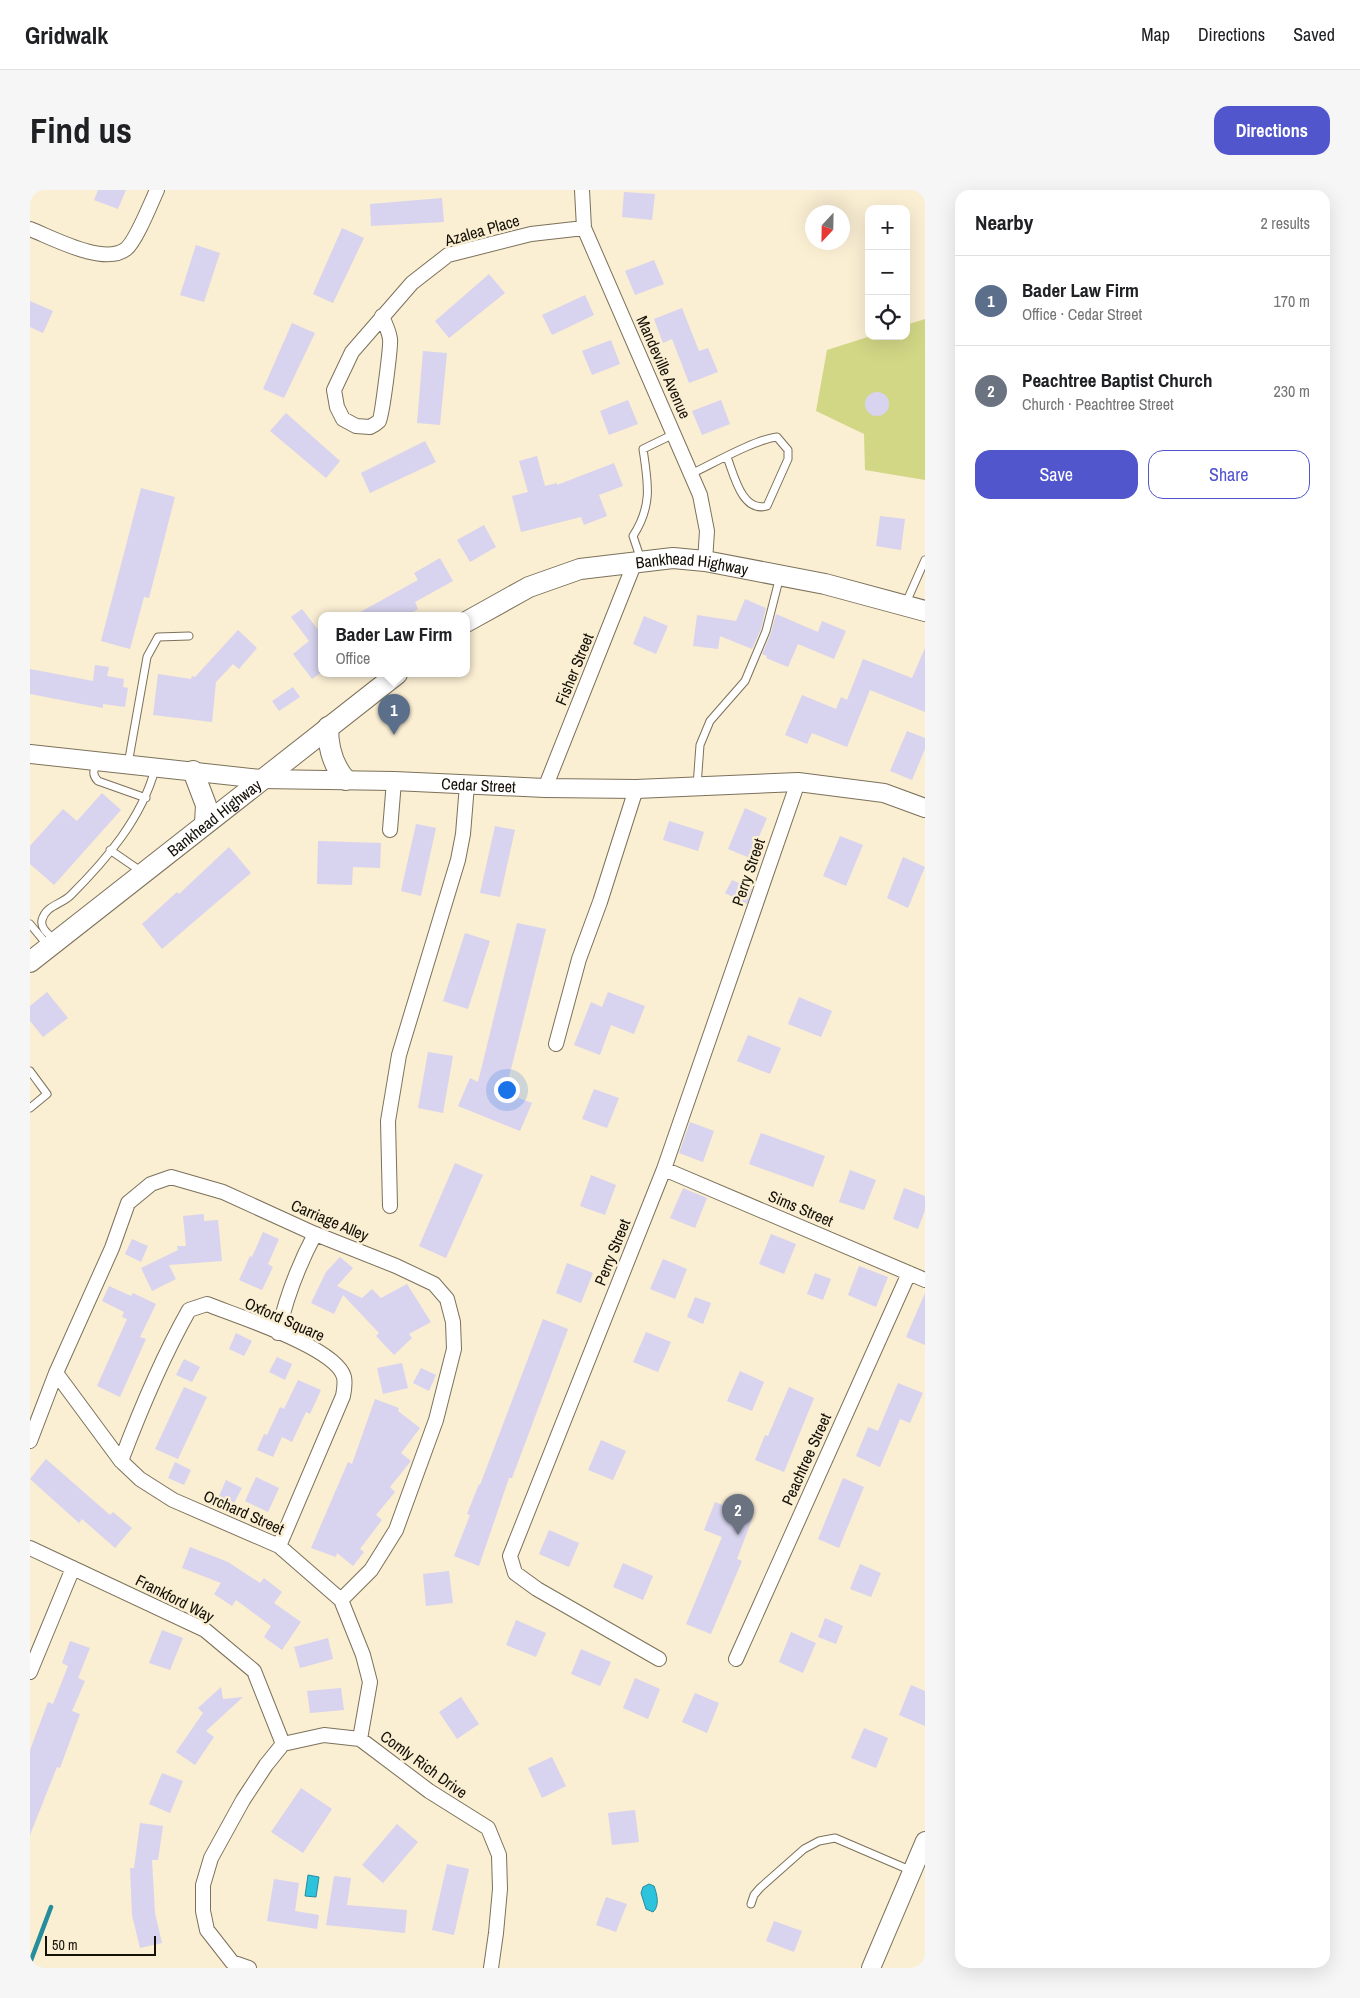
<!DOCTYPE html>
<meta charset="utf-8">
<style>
body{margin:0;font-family:"Archivo Narrow",sans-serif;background:#f6f6f6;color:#202124}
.controls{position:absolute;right:15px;top:15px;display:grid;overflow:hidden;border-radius:10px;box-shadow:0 5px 20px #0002}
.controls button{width:45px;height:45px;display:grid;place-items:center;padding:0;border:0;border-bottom:1px solid #e0e0e0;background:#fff;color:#202124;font:25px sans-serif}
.compass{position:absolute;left:775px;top:15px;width:45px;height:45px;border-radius:50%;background:#fff;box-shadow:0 5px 20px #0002;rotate:202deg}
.scale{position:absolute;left:15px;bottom:12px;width:111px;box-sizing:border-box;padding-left:5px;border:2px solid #141007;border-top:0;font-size:14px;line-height:18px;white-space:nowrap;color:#141007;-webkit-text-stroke:4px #faeed3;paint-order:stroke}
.you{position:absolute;left:476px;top:899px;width:18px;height:18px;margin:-12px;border:4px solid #fff;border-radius:50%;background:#1a73e8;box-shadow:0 0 0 8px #1a73e833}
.badge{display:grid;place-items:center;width:32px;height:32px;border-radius:50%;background:#5156cd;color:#fff;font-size:16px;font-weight:700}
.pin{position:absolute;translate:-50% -41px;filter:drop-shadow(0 1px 2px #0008)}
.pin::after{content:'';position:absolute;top:26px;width:18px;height:15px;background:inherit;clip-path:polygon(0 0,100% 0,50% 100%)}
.popup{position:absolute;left:288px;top:422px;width:152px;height:65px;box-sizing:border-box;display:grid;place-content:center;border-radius:10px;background:#fff;filter:drop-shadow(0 1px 4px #0005);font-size:16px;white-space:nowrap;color:#757577}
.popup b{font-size:19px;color:#202124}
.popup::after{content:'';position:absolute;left:50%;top:100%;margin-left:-10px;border:10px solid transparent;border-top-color:#fff}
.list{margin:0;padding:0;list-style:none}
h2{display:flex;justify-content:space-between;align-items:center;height:65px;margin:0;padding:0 20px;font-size:21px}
h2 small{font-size:16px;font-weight:400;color:#757577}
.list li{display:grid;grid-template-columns:32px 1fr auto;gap:15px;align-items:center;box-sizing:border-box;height:90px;padding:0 20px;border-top:1px solid #e0e0e0}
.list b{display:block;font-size:19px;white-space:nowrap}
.list p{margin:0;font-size:16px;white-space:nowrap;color:#757577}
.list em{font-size:16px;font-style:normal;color:#757577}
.actions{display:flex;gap:10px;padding:15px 20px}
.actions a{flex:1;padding:11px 0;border:1px solid #5156cd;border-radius:15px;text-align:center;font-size:18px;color:#5156cd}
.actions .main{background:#5156cd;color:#fff}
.icon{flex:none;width:28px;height:28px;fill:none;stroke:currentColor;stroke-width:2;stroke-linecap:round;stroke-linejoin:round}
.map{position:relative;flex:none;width:895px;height:1778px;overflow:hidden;border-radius:15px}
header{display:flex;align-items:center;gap:30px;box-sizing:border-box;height:70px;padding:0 25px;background:#fff;border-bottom:1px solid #e0e0e0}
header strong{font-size:24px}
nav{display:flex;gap:28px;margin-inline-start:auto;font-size:18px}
.intro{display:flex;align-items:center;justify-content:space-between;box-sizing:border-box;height:120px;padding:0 30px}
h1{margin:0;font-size:35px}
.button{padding:12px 22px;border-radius:15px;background:#5156cd;color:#fff;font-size:18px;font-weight:700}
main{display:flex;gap:30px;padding:0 30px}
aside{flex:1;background:#fff;border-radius:15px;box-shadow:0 5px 20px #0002}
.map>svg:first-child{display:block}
.green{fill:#d2d786}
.water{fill:#2ec3dd;stroke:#268d9d}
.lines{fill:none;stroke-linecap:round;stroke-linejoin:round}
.stream{stroke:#268d9d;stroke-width:4.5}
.building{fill:#d8d3ee}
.service-casing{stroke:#7c715a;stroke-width:9}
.minor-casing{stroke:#7c715a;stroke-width:16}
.tertiary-casing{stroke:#7c715a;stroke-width:20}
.secondary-casing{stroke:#7c715a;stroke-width:22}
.service{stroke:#fff;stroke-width:7}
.minor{stroke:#fff;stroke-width:14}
.tertiary{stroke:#fff;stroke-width:18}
.secondary{stroke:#fff;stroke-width:20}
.labels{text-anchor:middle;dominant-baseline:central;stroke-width:5;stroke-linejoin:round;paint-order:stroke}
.street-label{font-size:16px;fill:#141007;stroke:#faeed3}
</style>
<header>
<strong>Gridwalk</strong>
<nav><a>Map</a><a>Directions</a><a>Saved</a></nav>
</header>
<div class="intro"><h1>Find us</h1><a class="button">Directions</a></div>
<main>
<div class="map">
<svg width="895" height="1778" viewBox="0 0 895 1778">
<rect width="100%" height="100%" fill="#faeed3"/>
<!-- green -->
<path class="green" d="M895 129V290L835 280 834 244 786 221 797 160 841 146H876V135Z"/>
<!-- water -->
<path class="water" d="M278 1685 289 1687 286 1707 275 1706Z
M619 1694 624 1696C627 1704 630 1716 623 1722L616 1719 611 1703 613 1697Z"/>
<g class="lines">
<!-- stream -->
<path class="stream" d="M0 1773 21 1717"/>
</g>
<!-- building -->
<path class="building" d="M68 0H96L88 19 64 10Z
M594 2 625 4 622 30 592 27Z
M412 8 414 32 341 36 340 14Z
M312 38 334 48 303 113 283 104Z
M166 55 190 63 174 112 150 105Z
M624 70 634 94 605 105 595 81Z
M459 84 475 103 419 148 405 131Z
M555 105 564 125 522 145 512 125Z
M0 111 23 121 13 143 0 137Z
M652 118 669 161 678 158 688 182 659 193 642 149 633 153 624 129Z
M262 133 285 143 254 208 233 199Z
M581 150 590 174 562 185 552 161Z
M393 161 417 163 410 235 387 233Z
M835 214a12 12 0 1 1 24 0a12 12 0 1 1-24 0Z
M598 210 608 234 579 245 570 221Z
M691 210 700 234 672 245 662 221Z
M256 223 310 271 296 288 240 241Z
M395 251 406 272 340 303 331 283Z
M507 266 515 296 527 293V295L584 273 593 296 569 305 577 326 554 335 551 327 491 342 482 306 498 302 489 271Z
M111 298 145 307 119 408 114 407 100 459 71 451Z
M850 326 875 329 871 360 846 356Z
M454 335 466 357 440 372 427 350Z
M410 368 423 391 385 412 388 419 376 426H323L388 390 384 383Z
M715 409 736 418 731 439 722 459 690 446 688 459 663 456 667 425 706 431Z
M272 419 290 442 292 441V482L282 489 263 464 279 451 261 427Z
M746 424 788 442 792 431 816 441 804 469 768 454 758 477 736 468 737 466 732 464 741 443Z
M614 426 638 436 626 464 603 454Z
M208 440 227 458 209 479 203 474 186 492 182 532 123 525 128 484 161 489 162 486 165 487Z
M895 458V522L840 500 817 557 782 543 777 554 755 545 772 505 806 519 811 507 817 510 833 469 882 488Z
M65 475 79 477 77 486 94 489 93 497 98 498 95 517 73 514V518L0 504V479L63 491Z
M263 497 270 507 249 521 242 511Z
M877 541 895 548V559L882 590 860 581Z
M72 603 91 620 24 695 0 674V656L33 619 47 631Z
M715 618 737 628 720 668 698 659Z
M639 631 674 642 668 661 633 650Z
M386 634 406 638 391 706 371 701Z
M465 636 485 640 470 707 450 703Z
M810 646 833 655 816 696 793 686Z
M288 651 351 653 350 678 323 677 322 695 287 694Z
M199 657 221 683 132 759 112 734 147 702 149 704Z
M873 667 895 677 878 718 857 708Z
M702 690 722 699 717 714 695 703Z
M487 733 516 739 475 903 502 913 490 941 428 916 440 888 448 892Z
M435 743 460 751 438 819 413 811Z
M17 802 38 828 13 847 0 831V816Z
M578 802 615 816 604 844 581 835 570 865 544 855 561 812 572 817Z
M769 807 802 821 791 847 758 834Z
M718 845 751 858 740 884 707 871Z
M398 862 423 866 413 923 388 918Z
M564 899 589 908 577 938 552 929Z
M660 932 684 941 673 972 649 963Z
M731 943 795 966 783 997 719 974Z
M425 973 453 985 416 1068 389 1056Z
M820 980 846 990 834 1020 809 1012Z
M561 985 586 995 575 1025 550 1016Z
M653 998 677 1008 665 1038 640 1028Z
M874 998 895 1006V1020L888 1039 863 1029Z
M174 1024V1031L188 1030 192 1071 139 1075 146 1089 122 1101 111 1078 148 1060 147 1056H156L153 1026Z
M233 1042 249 1049 238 1074 243 1077 232 1100 209 1090 220 1066 222 1067Z
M741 1044 766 1054 754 1084 729 1074Z
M102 1049 118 1056 111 1072 95 1064Z
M310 1067 323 1078 307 1096 332 1108 342 1099 351 1108 377 1094 401 1132 379 1144 382 1148 364 1165 346 1146 349 1143 313 1105 304 1124 281 1113 296 1082Z
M633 1069 657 1079 645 1109 620 1099Z
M537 1073 563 1083 551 1113 526 1103Z
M829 1076 858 1087 846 1117 818 1105Z
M785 1083 801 1089 793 1110 777 1104Z
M79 1096 101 1106 103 1103 126 1114 110 1147 116 1149 90 1207 67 1196 97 1129 92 1127 94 1122 72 1111Z
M895 1103V1155L876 1147Z
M665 1107 681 1113 673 1134 657 1127Z
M513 1129 538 1139 482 1288H479L449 1376 424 1366 440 1325 437 1324 449 1294 450 1295Z
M616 1142 641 1152 628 1182 603 1172Z
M206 1143 222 1151 214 1166 199 1159Z
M247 1167 262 1174 255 1190 239 1182Z
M154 1169 170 1177 162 1192 146 1185Z
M372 1173 378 1198 353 1204 347 1178Z
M391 1178 406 1185 399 1201 383 1193Z
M710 1181 734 1192 722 1221 697 1211Z
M268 1190 291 1200 280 1224 276 1222 262 1252 252 1247 243 1267 227 1260 234 1244 237 1245 250 1217 254 1219Z
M868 1193 893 1203 880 1233 870 1229 850 1277 826 1266 838 1237 848 1241Z
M154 1197 177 1207 148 1269 125 1259Z
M759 1197 784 1208 754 1282 725 1270 735 1245 738 1246Z
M345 1209 369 1218 368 1221 390 1238 371 1263 381 1271 360 1297 365 1302 346 1325 352 1330 330 1359 334 1362 323 1376 307 1363 306 1367 281 1358 318 1272 322 1274Z
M571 1250 596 1261 583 1290 558 1280Z
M16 1269 80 1325 83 1322 102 1338 85 1358 52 1329 49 1333 0 1289Z
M145 1272 161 1280 154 1295 138 1288Z
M226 1287 249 1298 238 1322 215 1311Z
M813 1288 834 1297 809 1358 788 1349Z
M196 1290 212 1298 204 1313 189 1306Z
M685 1312 723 1327 707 1369 712 1371 681 1444 656 1434 692 1347 674 1340Z
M519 1340 549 1353 539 1377 509 1364Z
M160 1357 198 1372 230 1393 234 1388 252 1402 244 1413 271 1432 252 1460 234 1447 241 1436 206 1410 202 1416 184 1404 191 1393 152 1378Z
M593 1373 623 1386 613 1410 583 1397Z
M830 1374 851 1383 841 1407 820 1399Z
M419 1381 423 1413 396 1416 393 1384Z
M795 1428 813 1436 806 1454 788 1447Z
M486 1430 516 1443 506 1467 476 1455Z
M132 1440 153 1448 140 1480 119 1473Z
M761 1442 786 1453 773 1483 749 1472Z
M298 1448 303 1469 270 1478 264 1457Z
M40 1451 60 1458 48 1488 55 1491 42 1521 50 1524 30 1578 27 1577 0 1645V1560L18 1512 23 1514 38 1476 32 1473Z
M551 1459 581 1472 570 1496 541 1484Z
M605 1488 630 1499 618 1529 593 1518Z
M881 1495 895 1501V1536L869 1525Z
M191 1497 193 1509 213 1507 176 1541 184 1547 165 1575 146 1562 173 1523 168 1518Z
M311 1498 314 1520 280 1523 277 1501Z
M665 1503 689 1513 677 1543 652 1532Z
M431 1507 449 1534 427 1549 409 1522Z
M834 1538 858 1548 846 1578 821 1568Z
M522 1567 536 1596 512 1608 498 1578Z
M132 1583 153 1591 140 1623 119 1614Z
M271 1598 302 1619 273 1663 241 1642Z
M605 1620 609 1652 582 1655 578 1623Z
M110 1633 133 1636 128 1670H122L125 1723 132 1753 110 1758 102 1725 100 1678H104Z
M367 1634 388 1652 353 1693 332 1675Z
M417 1674 439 1679 424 1745 402 1740Z
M304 1686 321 1688 317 1715 377 1720 375 1743 296 1735Z
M244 1689 269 1693 265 1721 289 1725 287 1739 237 1731Z
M576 1707 597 1714 586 1742 566 1735Z
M744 1731 772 1741 764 1762 736 1751Z"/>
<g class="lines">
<!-- service casing -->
<g class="service-casing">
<path id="service" d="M661 284C682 274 726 249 747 247L758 260V269L737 316C712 323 704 285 697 267
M611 370 603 346C623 315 618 293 613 259L644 244
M875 415 895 370
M68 572C64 579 61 584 68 591L116 608
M98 574 117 467 128 447 159 446
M667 596 670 555 680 531 715 491 736 441 750 386
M80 660 112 682
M0 734 19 757
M26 751C20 745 10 739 12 730 16 715 31 715 41 705 76 670 112 628 125 579
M0 881 17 904 0 918
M721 1714 724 1705 730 1698 774 1659 789 1651 805 1648 882 1681"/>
</g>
<!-- minor casing -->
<g class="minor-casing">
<path id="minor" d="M552 0 554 38 670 305 677 341 675 371
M0 39C23 48 74 76 96 59 106 51 121 13 127 0
M352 126C355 134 359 141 360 149 361 156 352 227 349 231 347 233 342 236 340 237L326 236 313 229 307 217 304 200 322 162 382 93 418 65 501 44 554 38
M515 598 605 372
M360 640 364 591
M526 854 549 769 570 712 606 599
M634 979 895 1090
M360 1016 358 931 369 865 428 670 433 644 437 595
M248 1143C256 1108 268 1076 285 1044
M26 1183 91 1271 110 1289 143 1310 249 1356 311 1410 333 1465 340 1492 330 1549
M0 1251 26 1183 82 1058 98 1013 121 994 141 987 193 1002 283 1043 366 1076 404 1094 417 1109 423 1132 424 1159 406 1230 366 1340 341 1380 311 1410
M91 1271C111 1218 132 1168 159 1120L177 1114C206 1126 306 1157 314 1187 315 1192 314 1201 313 1206L249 1356
M0 1358 175 1440 224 1481 253 1554
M629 1469 507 1399 485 1383 480 1366 634 979 768 592
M706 1469 879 1083
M0 1482 43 1378
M219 1778 202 1772 177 1740 173 1721V1695L181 1668 213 1610 236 1575 253 1554 294 1545 330 1549 399 1601 458 1638 469 1665 470 1699 466 1743 461 1778"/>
</g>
<!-- tertiary casing -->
<g class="tertiary-casing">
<g id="tertiary">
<path id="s1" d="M0 564 231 589 364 591 515 598 606 599 768 592 854 603 895 618"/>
<path d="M841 1778 895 1651"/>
</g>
</g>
<!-- secondary casing -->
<g class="secondary-casing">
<g id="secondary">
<path id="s2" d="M436 432 499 397 550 379 643 368 675 371 795 394 895 421"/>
<path d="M298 537C298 557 302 575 316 590"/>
<path d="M163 581 176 615 175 633"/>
<path id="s3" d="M0 772 367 484"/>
</g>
</g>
<!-- service -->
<use href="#service" class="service"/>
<!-- minor -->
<use href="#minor" class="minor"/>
<!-- tertiary -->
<use href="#tertiary" class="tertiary"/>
<!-- secondary -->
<use href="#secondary" class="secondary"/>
</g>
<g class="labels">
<!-- street labels -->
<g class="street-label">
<text transform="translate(452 40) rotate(-16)">Azalea Place</text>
<text transform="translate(634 177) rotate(66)">Mandeville Avenue</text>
<text stroke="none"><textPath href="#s2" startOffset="239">Bankhead Highway</textPath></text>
<text transform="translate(544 479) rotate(-68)">Fisher Street</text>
<text stroke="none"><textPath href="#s1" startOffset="450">Cedar Street</textPath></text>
<text stroke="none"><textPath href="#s3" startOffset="234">Bankhead Highway</textPath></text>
<text transform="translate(718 682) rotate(-71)">Perry Street</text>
<text transform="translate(771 1018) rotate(23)">Sims Street</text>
<text transform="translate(300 1030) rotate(23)">Carriage Alley</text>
<text transform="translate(582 1062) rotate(-68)">Perry Street</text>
<text transform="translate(255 1129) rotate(24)">Oxford Square</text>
<text transform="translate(776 1269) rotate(-66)">Peachtree Street</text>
<text transform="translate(214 1322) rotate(24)">Orchard Street</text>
<text transform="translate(145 1408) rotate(27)">Frankford Way</text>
<text transform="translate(394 1574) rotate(36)">Comly Rich Drive</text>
</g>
</g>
</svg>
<div class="controls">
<button>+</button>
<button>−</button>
<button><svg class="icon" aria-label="locate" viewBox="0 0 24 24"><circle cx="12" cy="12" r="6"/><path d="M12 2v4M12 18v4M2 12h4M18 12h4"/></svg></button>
</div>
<svg class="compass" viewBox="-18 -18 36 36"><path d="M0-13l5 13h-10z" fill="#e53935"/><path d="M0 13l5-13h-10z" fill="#757577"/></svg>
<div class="scale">50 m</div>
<div class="you"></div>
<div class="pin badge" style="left:364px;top:545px;background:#5c6f8a">1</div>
<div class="popup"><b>Bader Law Firm</b>Office</div>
<div class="pin badge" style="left:708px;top:1345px;background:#6b7280">2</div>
</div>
<aside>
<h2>Nearby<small>2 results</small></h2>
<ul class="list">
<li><span class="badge" style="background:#5c6f8a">1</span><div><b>Bader Law Firm</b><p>Office · Cedar Street</p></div><em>170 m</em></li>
<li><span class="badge" style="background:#6b7280">2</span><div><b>Peachtree Baptist Church</b><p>Church · Peachtree Street</p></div><em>230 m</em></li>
</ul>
<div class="actions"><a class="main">Save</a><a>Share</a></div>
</aside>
</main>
